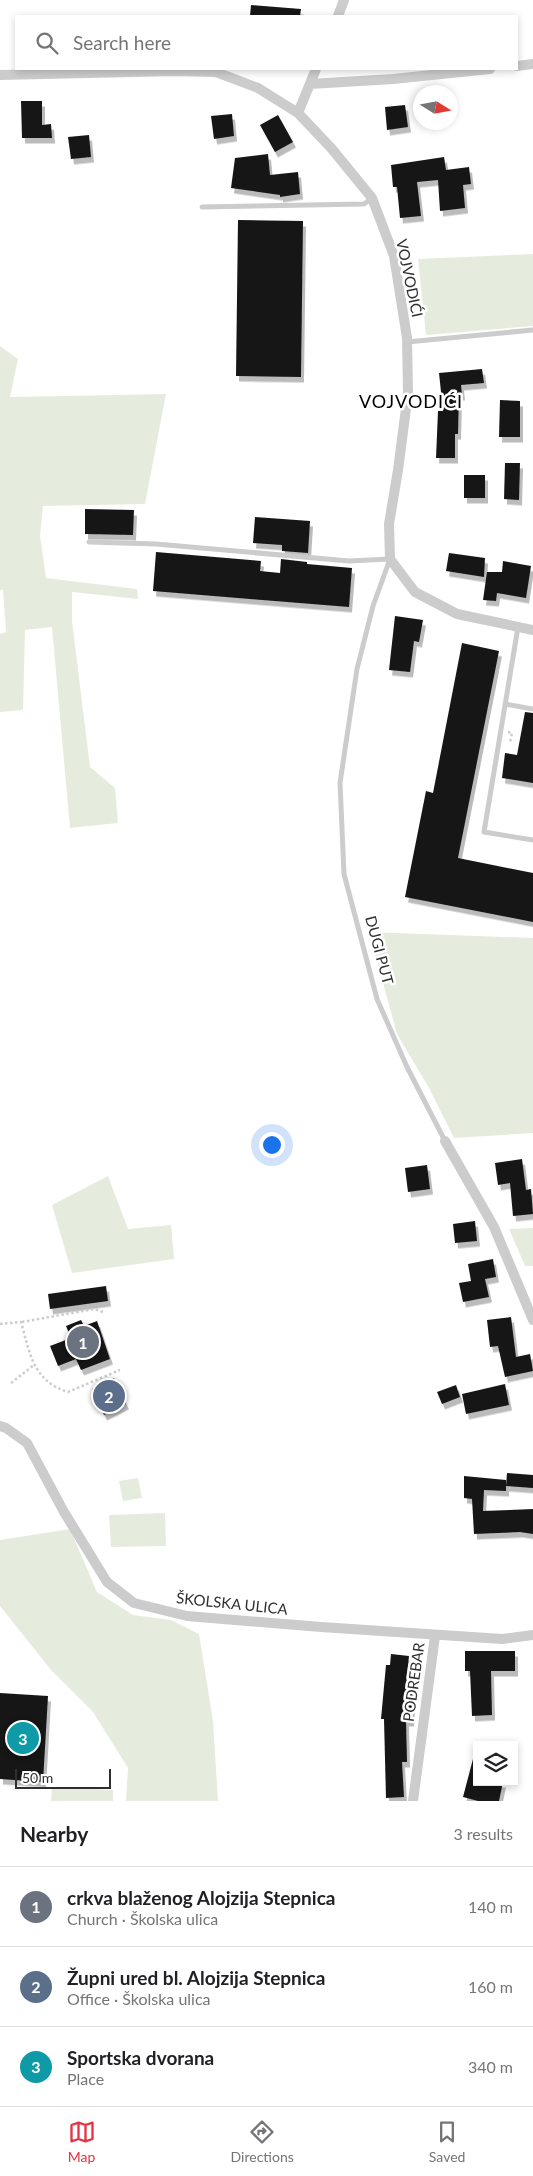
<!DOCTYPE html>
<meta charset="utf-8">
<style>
body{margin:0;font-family:Lato,sans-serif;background:#f6f6f6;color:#202124}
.controls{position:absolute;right:15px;bottom:15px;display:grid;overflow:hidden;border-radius:0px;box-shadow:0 2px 8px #0003}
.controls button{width:45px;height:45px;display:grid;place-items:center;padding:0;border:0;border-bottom:1px solid #e0e0e0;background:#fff;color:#202124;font:25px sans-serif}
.compass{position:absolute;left:413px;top:85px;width:45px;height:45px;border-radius:50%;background:#fff;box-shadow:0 2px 8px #0003;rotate:101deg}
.scale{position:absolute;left:15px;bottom:12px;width:96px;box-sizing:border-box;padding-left:5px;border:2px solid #2f2f2f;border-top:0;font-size:14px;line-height:18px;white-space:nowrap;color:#2f2f2f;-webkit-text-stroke:4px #fff;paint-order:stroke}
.you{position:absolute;left:271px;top:1144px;width:18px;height:18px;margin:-12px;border:4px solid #fff;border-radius:50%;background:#1a73e8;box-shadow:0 0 0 8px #1a73e833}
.badge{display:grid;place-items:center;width:32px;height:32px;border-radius:50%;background:#e43344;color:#fff;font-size:16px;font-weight:700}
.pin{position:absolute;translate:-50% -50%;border:2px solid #fff;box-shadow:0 1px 5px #0006}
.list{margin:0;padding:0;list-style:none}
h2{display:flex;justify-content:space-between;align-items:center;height:65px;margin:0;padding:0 20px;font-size:21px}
h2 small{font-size:16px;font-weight:400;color:#757577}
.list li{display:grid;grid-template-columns:32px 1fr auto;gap:15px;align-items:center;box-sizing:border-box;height:80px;padding:0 20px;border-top:1px solid #e0e0e0}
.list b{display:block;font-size:19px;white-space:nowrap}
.list p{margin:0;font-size:16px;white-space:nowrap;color:#757577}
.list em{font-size:16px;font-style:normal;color:#757577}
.icon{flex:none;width:28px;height:28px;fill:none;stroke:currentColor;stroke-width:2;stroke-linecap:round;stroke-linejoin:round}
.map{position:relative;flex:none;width:533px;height:1801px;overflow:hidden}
.search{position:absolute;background:#fff;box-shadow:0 2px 8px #0003;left:15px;right:15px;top:15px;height:55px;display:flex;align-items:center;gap:12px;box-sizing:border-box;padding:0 18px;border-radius:0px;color:#757577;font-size:19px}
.sheet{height:305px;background:#fff}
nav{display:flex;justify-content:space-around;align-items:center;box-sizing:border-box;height:70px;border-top:1px solid #e0e0e0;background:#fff;font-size:14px;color:#757577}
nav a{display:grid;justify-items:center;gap:2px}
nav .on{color:#e43344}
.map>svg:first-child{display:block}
.green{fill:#e6ecdd}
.building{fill:#161616;filter:url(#shadow)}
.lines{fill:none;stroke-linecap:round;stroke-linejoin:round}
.path{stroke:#ccc;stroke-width:2.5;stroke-dasharray:2.5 2.5;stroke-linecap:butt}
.lane{stroke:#ccc;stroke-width:5}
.street{stroke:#ccc;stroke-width:10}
.labels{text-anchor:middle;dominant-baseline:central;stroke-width:5;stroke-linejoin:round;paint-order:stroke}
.street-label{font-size:15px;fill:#2f2f2f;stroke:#fff}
.quarter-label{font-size:18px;letter-spacing:1px;fill:#000;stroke:#fff}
</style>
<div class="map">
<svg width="533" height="1801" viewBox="0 0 533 1801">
<defs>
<filter id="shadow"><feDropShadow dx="3" dy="5.5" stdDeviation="0" flood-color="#0004"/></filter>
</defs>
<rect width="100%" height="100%" fill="#fff"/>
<!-- green -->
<path class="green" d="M533 254V326L426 335 418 259Z
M0 346 18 359 10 397 166 394 145 504 43 506 40 536 46 578 137 589 138 599 72 592V621L90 767 115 788 118 823 70 828 52 627 25 630 23 710 0 712V634L6 632 3 590H0Z
M369 932 533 938V1133L454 1138 429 1088 397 1034Z
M108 1176 128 1229 171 1225 174 1259 72 1273 52 1205Z
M533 1228V1266H525L509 1229Z
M138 1478 142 1498 123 1501 119 1481Z
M165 1513 166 1546 111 1547 109 1515Z
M70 1529 97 1592 133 1615 171 1620 199 1634 213 1721 218 1801H126L128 1768 93 1712 51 1670 0 1606V1540Z
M52 1787 113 1790V1801H51Z"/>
<!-- building -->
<path class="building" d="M251 5 301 9 300 16H250Z
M21 101H42V125L51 124 52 138H22Z
M405 105 408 127 387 130 385 107Z
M232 114 234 136 214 139 211 116Z
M278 115 293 142 275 152 260 125Z
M89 135 91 157 71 159 68 137Z
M268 154 270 175 298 172 300 194 280 197V195L231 188 235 158Z
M444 157 446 170 469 167 471 184 463 185 465 208 440 211 438 180 417 182 421 216 400 218 397 187H393L391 165Z
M238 220 303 221 301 377 236 376Z
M482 369 484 383 461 385 462 395H459L458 434H455V458H436L438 411H443L439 373Z
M500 400 520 401V437H499Z
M505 463H520L519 500 504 499Z
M464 475H485V498H464Z
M85 509 134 510 133 535 85 534Z
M255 517 310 521 308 553 282 551V545L253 543Z
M156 552 261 561 260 571 280 573 281 559 307 562V564L352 568 349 607 153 591Z
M449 553 485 558 484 577 446 571Z
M503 561 531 566 526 598 497 593 496 601 483 600 487 572H502Z
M395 616 423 620 419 642 414 641 410 672 389 670Z
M462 643 499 651 458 858 533 873V922L405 897 426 791 433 793Z
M525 712 533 713V783L502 778 505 753 517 755Z
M522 1159 526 1190 531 1189 533 1214 513 1216 510 1183 498 1185 495 1163Z
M427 1165 430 1189 408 1192 405 1168Z
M475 1221 477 1241 455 1243 453 1224Z
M493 1259 496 1277 485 1279 489 1297 463 1302 459 1283 471 1281 468 1264Z
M106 1286 108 1301 50 1309 48 1294Z
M511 1317 516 1357 530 1354 533 1371 505 1377 498 1346 490 1347 487 1320Z
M81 1320 84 1326 97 1321 110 1359 81 1370 76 1359 58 1366 50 1346 71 1338 66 1326Z
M114 1378 126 1404 104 1415 92 1389Z
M505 1384 509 1405 466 1414 462 1394Z
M456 1385 460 1397 442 1404 437 1392Z
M507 1473 533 1475V1488L506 1486Z
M464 1476 506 1480V1491L484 1490 483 1511 533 1509V1534L520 1532 474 1534 472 1499 464 1498Z
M465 1651H515V1671H491L492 1715 472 1716 470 1671H465Z
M391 1654 409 1656 406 1685 413 1686 411 1721H406L407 1762H402L404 1797 386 1798 384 1719H381L386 1665H390Z
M0 1693 48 1696 43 1782 0 1779Z
M473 1759 477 1760V1782H503L499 1801H478L463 1797Z"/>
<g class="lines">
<!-- path -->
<path class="path" d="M508 732 512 733 510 742
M22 1322 94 1309 103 1312
M0 1324 21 1322C30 1354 33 1381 68 1392L120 1370
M11 1383 34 1365"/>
<!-- lane -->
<path class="lane" d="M202 207 364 204 372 198
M407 342 533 330
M89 542 156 544 349 561 390 559 373 606 357 669 340 783 344 874 377 999 407 1067 445 1141
M518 627 484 832 533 840
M505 704 533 709"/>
<!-- street -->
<path class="street" d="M338 16 344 0
M517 66 533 64
M0 75 175 71 216 72 258 88 298 113 332 149 372 198 394 256 407 338 408 393 398 470 389 524 390 559 415 592 457 614 533 630
M310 84 393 79 490 69
M298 113 316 69
M445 1141 494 1227 533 1320
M0 1426 6 1428 27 1443 64 1512 107 1582 134 1603 187 1616 321 1627 502 1639 533 1635
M413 1801 435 1636"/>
</g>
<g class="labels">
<!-- street labels -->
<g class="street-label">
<text transform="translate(410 278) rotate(78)">VOJVODIĆI</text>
<text transform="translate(380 950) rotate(75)">DUGI PUT</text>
<text transform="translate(232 1603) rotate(6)">ŠKOLSKA ULICA</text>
<text transform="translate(413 1682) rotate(-82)">PODREBAR</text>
</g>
<!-- quarter labels -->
<g class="quarter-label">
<text x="411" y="401">VOJVODIĆI</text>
</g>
</g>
</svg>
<div class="controls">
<button><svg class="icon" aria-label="layers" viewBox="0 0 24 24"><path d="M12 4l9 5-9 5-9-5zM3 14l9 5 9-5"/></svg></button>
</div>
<svg class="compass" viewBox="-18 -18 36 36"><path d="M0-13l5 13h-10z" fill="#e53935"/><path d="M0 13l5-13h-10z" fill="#757577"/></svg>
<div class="scale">50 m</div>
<div class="you"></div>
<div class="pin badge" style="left:83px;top:1342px;background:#6b7280">1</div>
<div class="pin badge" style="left:109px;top:1396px;background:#5c6f8a">2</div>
<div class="pin badge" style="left:23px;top:1738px;background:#0f9aa8">3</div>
<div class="search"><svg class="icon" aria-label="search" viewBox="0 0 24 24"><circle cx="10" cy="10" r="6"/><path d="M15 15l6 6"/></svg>Search here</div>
</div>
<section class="sheet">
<h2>Nearby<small>3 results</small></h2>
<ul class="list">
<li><span class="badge" style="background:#6b7280">1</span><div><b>crkva blaženog Alojzija Stepnica</b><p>Church · Školska ulica</p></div><em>140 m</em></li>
<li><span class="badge" style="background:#5c6f8a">2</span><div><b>Župni ured bl. Alojzija Stepnica</b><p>Office · Školska ulica</p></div><em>160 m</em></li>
<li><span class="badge" style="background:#0f9aa8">3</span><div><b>Sportska dvorana</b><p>Place</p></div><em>340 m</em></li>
</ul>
</section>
<nav>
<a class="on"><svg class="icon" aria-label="map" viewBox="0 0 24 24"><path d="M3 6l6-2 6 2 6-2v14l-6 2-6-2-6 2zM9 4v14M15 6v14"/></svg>Map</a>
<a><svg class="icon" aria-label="directions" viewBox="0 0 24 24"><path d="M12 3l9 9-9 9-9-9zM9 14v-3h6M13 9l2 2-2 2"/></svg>Directions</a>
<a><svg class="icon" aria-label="saved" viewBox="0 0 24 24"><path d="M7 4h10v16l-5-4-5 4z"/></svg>Saved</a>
</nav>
